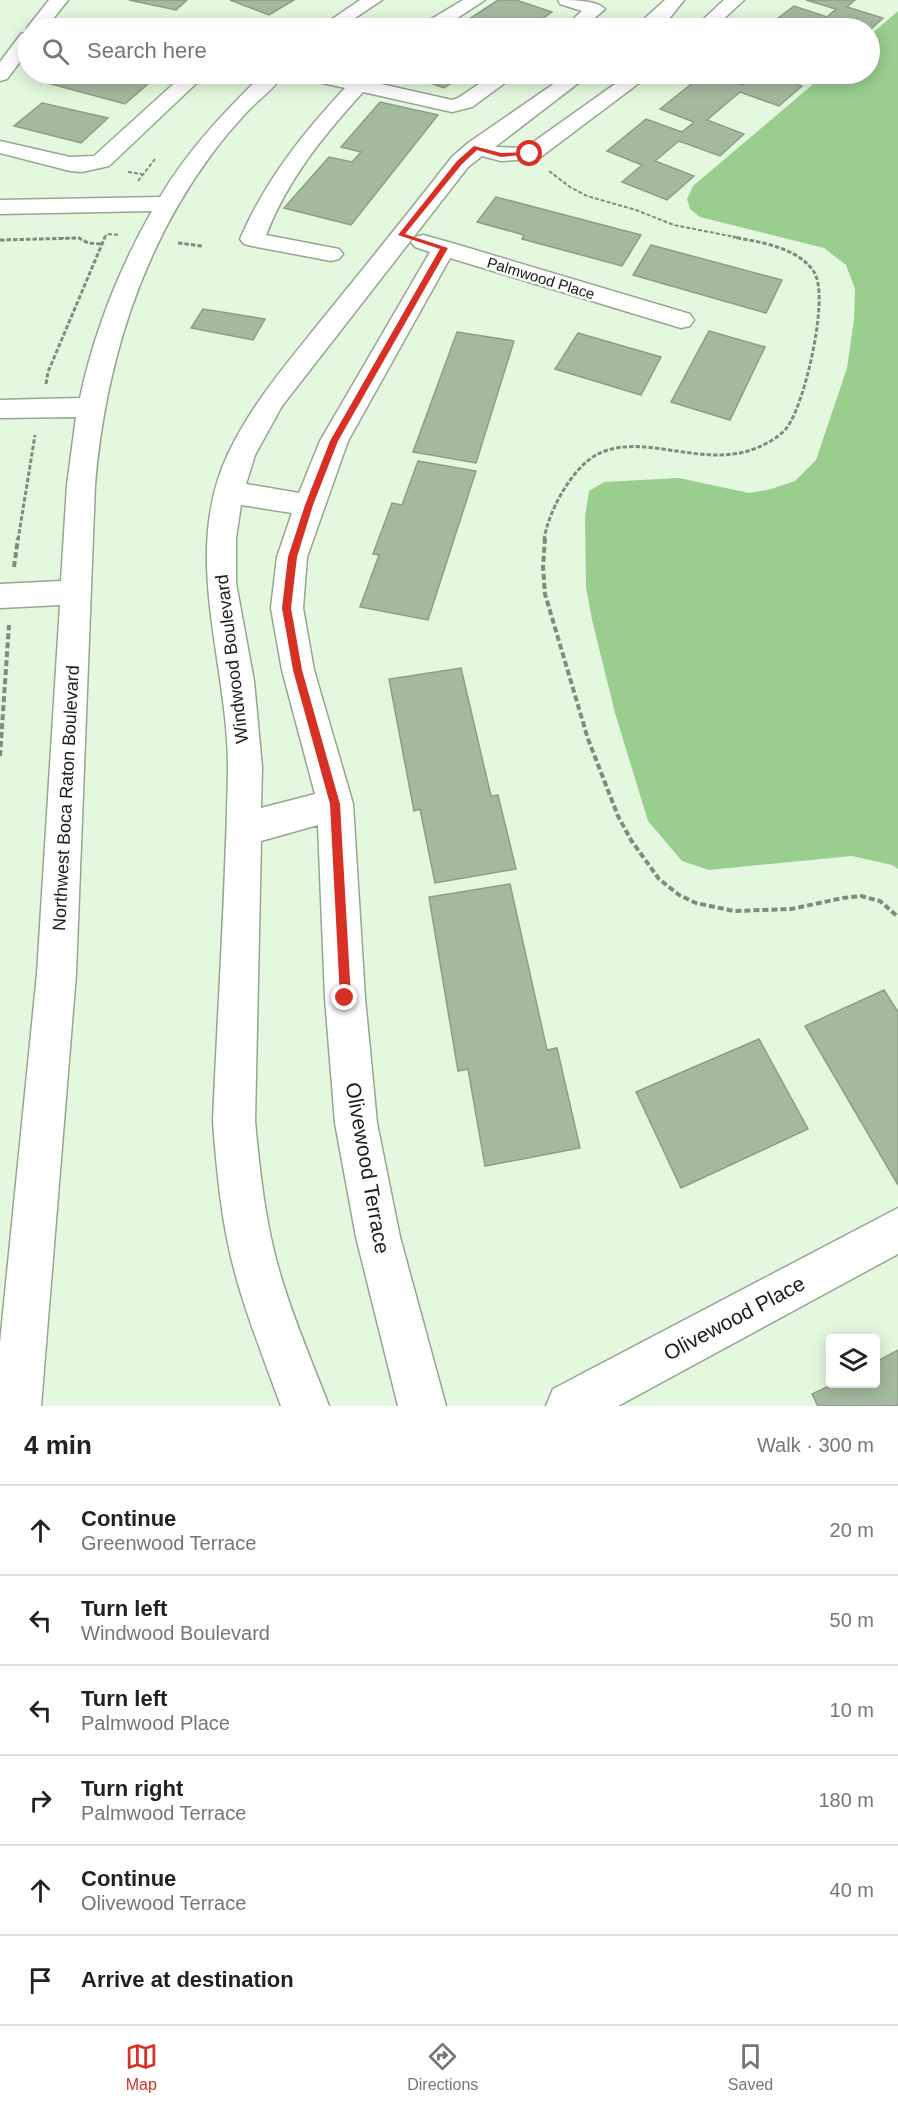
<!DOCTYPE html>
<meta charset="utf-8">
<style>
body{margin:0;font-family:Arial,sans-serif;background:#f6f6f6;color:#222}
.controls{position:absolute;right:18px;bottom:18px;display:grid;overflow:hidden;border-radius:6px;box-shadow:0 3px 15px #0003}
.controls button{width:54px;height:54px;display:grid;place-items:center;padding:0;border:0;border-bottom:2px solid #e0e0e0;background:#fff;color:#222;font:30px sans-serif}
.stop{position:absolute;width:18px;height:18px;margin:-14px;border:4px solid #d93025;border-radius:50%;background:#fff}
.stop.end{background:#d93025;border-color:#fff;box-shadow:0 2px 6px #0008}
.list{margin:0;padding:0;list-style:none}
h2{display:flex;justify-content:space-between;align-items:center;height:78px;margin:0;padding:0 24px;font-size:26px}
h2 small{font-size:20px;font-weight:400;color:#767676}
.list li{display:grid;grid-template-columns:39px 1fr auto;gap:18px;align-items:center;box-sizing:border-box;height:90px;padding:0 24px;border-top:2px solid #e0e0e0}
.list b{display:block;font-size:22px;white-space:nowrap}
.list p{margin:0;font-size:20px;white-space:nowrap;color:#767676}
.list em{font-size:20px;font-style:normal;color:#767676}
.icon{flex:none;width:33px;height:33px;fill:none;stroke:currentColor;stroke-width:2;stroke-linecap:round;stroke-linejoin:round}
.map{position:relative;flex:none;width:898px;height:1406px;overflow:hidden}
.search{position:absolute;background:#fff;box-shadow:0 3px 15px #0003;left:18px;right:18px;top:18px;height:66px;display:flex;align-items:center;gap:15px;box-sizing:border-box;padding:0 21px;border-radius:33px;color:#767676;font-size:22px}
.sheet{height:618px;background:#fff}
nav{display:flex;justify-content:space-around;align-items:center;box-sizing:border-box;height:84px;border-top:2px solid #e0e0e0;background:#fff;font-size:16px;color:#767676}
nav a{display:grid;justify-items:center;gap:3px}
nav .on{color:#d93025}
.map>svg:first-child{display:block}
.water{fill:#9ace8f}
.building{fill:#a5b9a0;stroke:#8b9f87;stroke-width:1.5}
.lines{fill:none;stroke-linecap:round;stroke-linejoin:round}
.minor-casing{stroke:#94a890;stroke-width:3}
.path-far2{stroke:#7f8d7c;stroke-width:2;stroke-dasharray:4 2;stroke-linecap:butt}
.path-far1{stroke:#7f8d7c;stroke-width:3;stroke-dasharray:4.5 2;stroke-linecap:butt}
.path{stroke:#7f8d7c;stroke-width:4;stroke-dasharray:6 3;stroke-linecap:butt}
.minor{fill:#fff;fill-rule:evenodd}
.route{fill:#d93025}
.labels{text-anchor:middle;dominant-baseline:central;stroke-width:5;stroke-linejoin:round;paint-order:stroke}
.far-street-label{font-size:15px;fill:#181f16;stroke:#fefefe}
.street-label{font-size:18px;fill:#181f16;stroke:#fefefe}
.near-street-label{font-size:21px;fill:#181f16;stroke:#fefefe}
</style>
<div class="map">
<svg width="898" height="1406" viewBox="0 0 898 1406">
<rect width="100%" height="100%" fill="#e3f8de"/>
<!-- water -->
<path class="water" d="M898 11V869L892 865 852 856 709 870 682 861 648 821 615 713 592 620 586 587 585 517 589 491 604 482 679 478 749 493 771 489 795 481 816 460 847 368 854 320 855 289 846 265 824 248 700 217 690 209 687 199 693 186 825 74H870V35Z"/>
<!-- building -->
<path class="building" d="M129 0H187L176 10Z
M230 0H294L269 15Z
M498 0H516L552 12 529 28 457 27Z
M806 0H855L847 7 883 18 870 30 842 28 826 23 820 28H765L794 6 827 17 836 9Z
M103 23 126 28H95Z
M60 74H108L148 84 125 104 47 83Z
M405 74H465L444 88Z
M704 74H711L743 85 757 74H765L802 86 779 106 740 92 707 120 744 134 720 156 679 141 655 161 694 176 667 200 622 182 642 165 607 151 646 119 682 132 694 122 660 109Z
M380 102 438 115 351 225 284 208 329 157 352 162 361 152 341 147Z
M42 103 108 118 81 143 14 126Z
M496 197 641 235 622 266 522 239 524 235 477 222Z
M651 245 782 280 766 313 633 275Z
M203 309 265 319 253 340 191 328Z
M709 331 765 347 730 420 671 402Z
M457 332 514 341 476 463 413 452Z
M578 333 661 357 641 395 555 369Z
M418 461 476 471 428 620 360 607 379 555 373 554 392 503 402 505Z
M461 668 491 796 498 795 516 869 435 883 420 809 414 811 389 679Z
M510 884 547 1050 557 1048 580 1148 485 1166 468 1069 458 1071 429 897Z
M884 990 898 1012V1185L805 1026Z
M759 1039 808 1129 681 1188 636 1092Z
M898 1350V1406H818L812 1394 833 1384H876V1362Z"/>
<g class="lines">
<!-- minor casing -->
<g class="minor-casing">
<path id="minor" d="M49 0H68L46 28H28V31L27 28Z
M360 0H382L340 28H319Z
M463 0H485L442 28H421L423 24Z
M558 0C572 0 596 0 605 9L583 28H563L582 11 560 4Z
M665 0H684L669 19 655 28H634Z
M724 0H744L714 28H694Z
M28 32V51L7 79 0 81V62L21 34Z
M177 74 205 75 109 166 82 172 70 171 0 153V141L70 157 94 156 180 78Z
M263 74H284C274 89 258 100 246 113 234 126 222 140 211 155 140 251 105 367 95 485L76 974 41 1406H0V1343L37 974 60 605 0 608V584L61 581 67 485 76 417 0 418V400L80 398C94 332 119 269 152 211L0 214V200L160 197C187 151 225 111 263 74Z
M297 74H332L354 78 358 74H379L372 82 452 100 458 98 494 74H517L472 107 452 112 363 92C323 136 288 179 266 235L339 249 343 254 339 259 331 261 252 246 244 244 240 239C265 181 302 134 345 88L300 78Z
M568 74H590L495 147 525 148 629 74H651L538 159 501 161 482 156 468 167 282 406 255 455 246 484 299 493 320 441 430 252 415 247 411 242 415 237 423 235 452 243 690 314 694 320 690 326 681 328 450 258 348 441 307 557 303 608 314 670 353 804 365 998 377 1123 400 1237 446 1406H398L356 1237 335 1123 325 998 318 825 261 841 255 1121C260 1175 266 1229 282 1280 295 1323 313 1364 329 1406H281C266 1364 249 1323 237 1280 222 1228 217 1175 213 1121 218 1004 226 887 228 770 229 664 180 556 228 454 252 403 289 361 324 317 367 264 410 211 452 157L468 143ZM241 505 292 513 277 557 271 608 282 670 315 794 261 808 262 767 254 681 236 583V538Z
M898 1208V1254L618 1406H546L553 1389Z"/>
</g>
<!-- path-far2 -->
<path class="path-far2" d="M549 171 570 187 587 196 636 210 674 225 740 238
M128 172 142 174
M138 181 155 159
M60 238H80
M104 238 107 234 120 235"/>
<!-- path-far1 -->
<path class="path-far1" d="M0 240 79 238 88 243 101 244
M178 243 202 246
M46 384 48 372 105 237
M18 540 35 435
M544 540C548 512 572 467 598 454 644 431 705 471 759 447 770 442 782 435 788 426 805 402 830 296 814 272 798 247 759 242 733 237"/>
<!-- path -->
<path class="path" d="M545 538 543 567 545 594 588 739 618 816 631 840 659 879 679 895 696 903 734 911 791 909 843 898 861 896 880 901 898 917
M14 567 18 538
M0 756 9 625"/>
<!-- minor -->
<use href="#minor" class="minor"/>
</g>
<!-- route -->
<path class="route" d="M474 146 501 153 530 152 533 154 501 157 477 150 462 164 405 234 448 248 338 441 313 505 297 557 291 608 302 670 340 804 351 998 345 1003 340 998 330 804 293 670 282 608 288 557 305 505 330 441 440 249 398 235 457 161Z"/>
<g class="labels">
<!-- far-street labels -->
<g class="far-street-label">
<text transform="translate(541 278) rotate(17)">Palmwood Place</text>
</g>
<!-- street labels -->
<g class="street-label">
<text transform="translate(232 659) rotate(-97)">Windwood Boulevard</text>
<text transform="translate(66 798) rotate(-87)">Northwest Boca Raton Boulevard</text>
</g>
<!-- near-street labels -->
<g class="near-street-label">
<text transform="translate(368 1168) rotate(80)">Olivewood Terrace</text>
<text transform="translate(734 1318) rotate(-28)">Olivewood Place</text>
</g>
</g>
</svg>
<div class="controls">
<button><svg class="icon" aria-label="layers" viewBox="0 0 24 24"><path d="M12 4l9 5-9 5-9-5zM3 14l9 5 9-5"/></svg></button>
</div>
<div class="stop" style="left:530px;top:154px"></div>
<div class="stop end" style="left:345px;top:998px"></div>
<div class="search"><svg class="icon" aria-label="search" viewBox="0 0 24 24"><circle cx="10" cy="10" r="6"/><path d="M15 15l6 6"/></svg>Search here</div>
</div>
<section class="sheet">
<h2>4 min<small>Walk · 300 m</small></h2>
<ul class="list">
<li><svg class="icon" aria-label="ahead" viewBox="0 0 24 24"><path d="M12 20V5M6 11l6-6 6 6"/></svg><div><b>Continue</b><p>Greenwood Terrace</p></div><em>20 m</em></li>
<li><svg class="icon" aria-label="left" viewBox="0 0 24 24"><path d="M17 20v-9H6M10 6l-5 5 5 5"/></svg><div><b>Turn left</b><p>Windwood Boulevard</p></div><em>50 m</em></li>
<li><svg class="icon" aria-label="left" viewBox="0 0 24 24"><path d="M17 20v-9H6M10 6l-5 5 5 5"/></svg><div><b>Turn left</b><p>Palmwood Place</p></div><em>10 m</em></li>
<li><svg class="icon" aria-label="right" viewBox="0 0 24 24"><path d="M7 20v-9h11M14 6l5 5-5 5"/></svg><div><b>Turn right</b><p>Palmwood Terrace</p></div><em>180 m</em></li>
<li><svg class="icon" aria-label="ahead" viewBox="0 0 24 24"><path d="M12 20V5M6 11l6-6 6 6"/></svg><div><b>Continue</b><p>Olivewood Terrace</p></div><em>40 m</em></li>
<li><svg class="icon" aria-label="arrive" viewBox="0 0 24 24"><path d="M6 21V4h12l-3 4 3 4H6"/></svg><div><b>Arrive at destination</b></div></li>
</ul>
</section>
<nav>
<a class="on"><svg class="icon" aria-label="map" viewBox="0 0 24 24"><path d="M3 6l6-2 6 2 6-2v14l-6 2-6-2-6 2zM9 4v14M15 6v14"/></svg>Map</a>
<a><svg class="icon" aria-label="directions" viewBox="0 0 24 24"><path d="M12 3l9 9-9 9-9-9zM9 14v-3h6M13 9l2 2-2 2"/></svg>Directions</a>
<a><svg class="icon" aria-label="saved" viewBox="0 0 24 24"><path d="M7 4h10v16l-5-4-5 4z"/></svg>Saved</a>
</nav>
